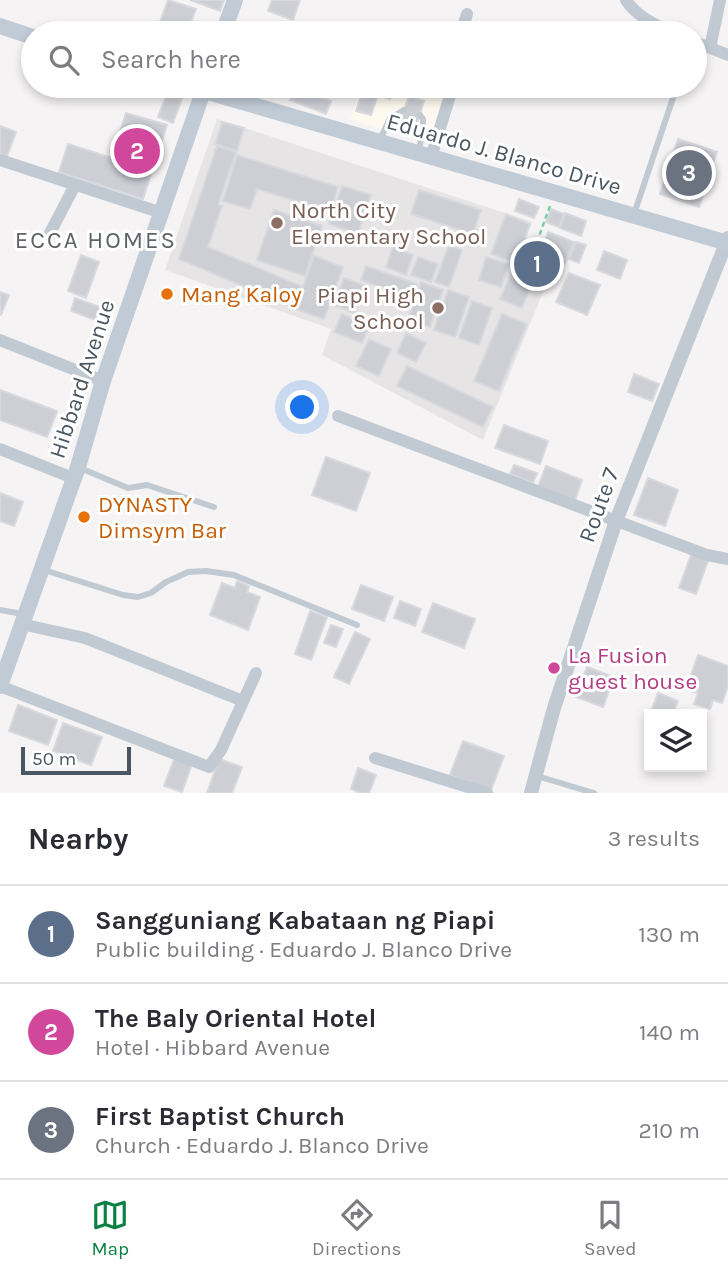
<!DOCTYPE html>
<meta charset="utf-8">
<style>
body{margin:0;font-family:Karla,sans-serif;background:#f7f7f7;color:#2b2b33}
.controls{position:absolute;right:21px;bottom:21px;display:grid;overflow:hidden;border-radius:0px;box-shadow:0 4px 10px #0003}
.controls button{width:63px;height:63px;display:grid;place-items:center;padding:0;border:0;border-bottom:2px solid #e1e1e2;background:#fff;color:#2b2b33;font:35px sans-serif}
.scale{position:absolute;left:21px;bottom:18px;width:110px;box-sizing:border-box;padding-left:7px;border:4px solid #4a5661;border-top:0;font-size:19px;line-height:24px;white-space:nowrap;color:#4a5661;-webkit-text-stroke:5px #fff;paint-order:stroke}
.you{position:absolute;left:303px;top:408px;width:24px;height:24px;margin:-18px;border:5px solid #fff;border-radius:50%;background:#1a73e8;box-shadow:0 0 0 10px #1a73e833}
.badge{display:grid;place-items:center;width:46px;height:46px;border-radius:50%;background:#0b8043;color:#fff;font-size:23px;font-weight:700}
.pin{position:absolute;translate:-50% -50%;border:4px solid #fff;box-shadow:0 2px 7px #0006}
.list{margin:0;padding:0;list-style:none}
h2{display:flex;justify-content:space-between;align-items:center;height:91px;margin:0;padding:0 28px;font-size:30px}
h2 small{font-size:23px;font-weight:400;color:#7c7c81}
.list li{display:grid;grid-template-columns:46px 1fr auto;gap:21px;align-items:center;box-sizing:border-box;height:98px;padding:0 28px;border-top:2px solid #e1e1e2}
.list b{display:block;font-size:26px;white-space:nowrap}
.list p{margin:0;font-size:23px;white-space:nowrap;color:#7c7c81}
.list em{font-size:23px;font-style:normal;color:#7c7c81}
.icon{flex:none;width:38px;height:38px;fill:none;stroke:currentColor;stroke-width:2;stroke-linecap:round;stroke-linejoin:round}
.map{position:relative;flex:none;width:728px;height:793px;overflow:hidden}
.search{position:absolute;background:#fff;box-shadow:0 4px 10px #0003;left:21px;right:21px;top:21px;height:77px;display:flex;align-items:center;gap:18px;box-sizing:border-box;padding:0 24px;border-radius:38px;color:#7c7c81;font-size:26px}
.sheet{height:385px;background:#fff}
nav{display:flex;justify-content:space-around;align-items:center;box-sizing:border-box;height:98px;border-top:2px solid #e1e1e2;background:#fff;font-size:19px;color:#7c7c81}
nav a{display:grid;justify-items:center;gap:4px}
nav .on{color:#0b8043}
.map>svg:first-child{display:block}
.commercial{fill:#fdf9ef}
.education{fill:#e6e4e5}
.building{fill:#cdcfd5;stroke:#d7d9de;stroke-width:2}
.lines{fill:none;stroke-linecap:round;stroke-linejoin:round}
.path{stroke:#7ad0a6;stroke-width:2.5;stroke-dasharray:5 3.5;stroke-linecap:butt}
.service{stroke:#c1cad2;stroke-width:6}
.minor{stroke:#c1cad2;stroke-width:12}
.tertiary{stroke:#c1cad2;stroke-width:14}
.secondary{stroke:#c1cbd6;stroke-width:16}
.education-dot{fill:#8d6e63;stroke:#fff;stroke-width:2.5}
.food-dot{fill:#e8710a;stroke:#fff;stroke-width:2.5}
.hotel-dot{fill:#d1479c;stroke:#fff;stroke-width:2.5}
.labels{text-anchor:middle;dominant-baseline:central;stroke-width:6;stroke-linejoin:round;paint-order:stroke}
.street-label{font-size:23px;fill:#4a5661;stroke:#fff}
.education-label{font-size:23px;fill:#785e54;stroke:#fff;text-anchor:start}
.food-label{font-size:23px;fill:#c56008;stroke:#fff;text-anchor:start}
.hotel-label{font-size:23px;fill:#b23c85;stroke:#fff;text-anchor:start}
.neighbourhood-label{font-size:24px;letter-spacing:2px;fill:#5f6368;stroke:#fff}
</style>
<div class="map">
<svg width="728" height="793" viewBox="0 0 728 793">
<rect width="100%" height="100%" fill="#f5f3f3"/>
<!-- commercial -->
<path class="commercial" d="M361 86H415L445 95 429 144 350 119Z"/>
<!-- education -->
<path class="education" d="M217 119 532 222 513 275 545 287 483 440 322 355 331 329 165 270Z"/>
<!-- building -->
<path class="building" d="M168 0 196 9 187 33H182L159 25Z
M190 0H224L220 11Z
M272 0H300L293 20 268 11Z
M364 86H395L390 99 378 95 371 115 356 111Z
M503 86H536L532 96Z
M169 88 184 93 173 123 158 117Z
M294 88 331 101 326 114 290 100Z
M409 96 424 101 415 130 399 125Z
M126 113 167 125 143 199 59 172 68 144 112 158Z
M222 122 244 128 237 151 215 144Z
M0 126 16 132 7 156 0 153Z
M678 139 717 152 699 207 660 194Z
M217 146 236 152 218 205 222 206 208 247 301 286 292 307 179 259Z
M237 155 338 187 330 212 257 189 250 209 223 201Z
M342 186 371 195 358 234 329 224Z
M419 190 481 210 473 234 411 214Z
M519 199 539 207 534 218 515 211Z
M551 209 564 214 559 227 546 222Z
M274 210 322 226 305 276 257 260Z
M565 213 586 221 581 236 560 228Z
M506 214 530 224 515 263 491 254Z
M548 232 574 242 565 264 540 255Z
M576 242 586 245 579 263 569 259Z
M449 245 462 250 449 287 435 282Z
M393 247 413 255 406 275 386 267Z
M604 251 627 260 620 279 597 270Z
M81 255 99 262 86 298 68 291Z
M314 256 343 267 324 319 295 309Z
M521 256 539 263 532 280 515 274Z
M418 257 438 264 431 282 411 275Z
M486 257 509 264 501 287 479 280Z
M366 266 417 284 412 299 361 280Z
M569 273 600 285 587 315 556 302Z
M510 276 531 285 522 308 500 299Z
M344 278 364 285 354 313 334 305Z
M421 282 443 290 430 327 408 319Z
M448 290 469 297 455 337 434 330Z
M0 292 9 295 1 315H0Z
M75 298 108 310 103 323 71 311Z
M472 301 492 308 479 345 459 338Z
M342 314 369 326 362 343 334 332Z
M502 314 527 324 499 391 474 381Z
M406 333 426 343 416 362 397 353Z
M369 339 391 349 379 376 356 366Z
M407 366 493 407 483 427 397 386Z
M634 374 659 384 652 401 628 392Z
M0 390 57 411 47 437 0 420Z
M504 425 548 441 540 464 495 448Z
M326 457 370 473 356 511 312 495Z
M514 465 537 473 533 483 510 474Z
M546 466 582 480 575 500 538 487Z
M648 478 678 490 665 526 634 515Z
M0 493 23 502 14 526 0 521Z
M692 552 709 558 696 594 679 588Z
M237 581 249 586 247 592 260 597 248 630 210 615 222 583 235 588Z
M361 585 393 597 384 621 352 609Z
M400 601 421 609 415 626 394 618Z
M433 603 475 619 464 648 422 632Z
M310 611 327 617 311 660 295 654Z
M331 625 343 629 336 647 324 643Z
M355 632 370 639 349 684 334 677Z
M698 655 728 666V686L722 703 713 700 710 709 694 704 698 693 686 689Z
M587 667 614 677 603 707 576 697Z
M658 693 678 701 673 714H650Z
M18 705 57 720 48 745 9 731Z
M63 723 102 737 91 765 53 751Z
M463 741 504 756 491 790 450 775Z
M175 757 192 764 182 792 164 786Z
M219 759 242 767 232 793H207Z
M358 768 376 775 369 793H361L351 789Z"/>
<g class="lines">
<!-- path -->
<path class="path" d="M550 206 531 258 565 272"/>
<!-- service -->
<path class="service" d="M380 140 390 118 404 110
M419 153 423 123V119L420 115
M634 214 677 86
M80 468 128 488 147 485 214 507
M44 570 123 595 138 597 151 593 166 582 188 572 206 571 234 575 357 625
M0 610 23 614
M537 776 594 793"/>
<!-- minor -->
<path class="minor" d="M626 0C636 16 656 26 673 33
M461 33 467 14
M695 42 728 55
M710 48 720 0
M431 157 453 86
M0 160 162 213
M48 237 75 185
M0 340 103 381
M338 416 707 555 728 559
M0 449 73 478
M21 624 85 638 243 701
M0 686 209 767 221 750 256 673
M375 758 487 793"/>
<!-- tertiary -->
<path class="tertiary" d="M531 793 554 708 616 521 728 238"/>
<!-- secondary -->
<path class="secondary" d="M0 26 33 37
M223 33 235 0
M187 86 728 243
M0 686 78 467 103 381 205 86"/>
</g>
<!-- markers -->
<g class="education-dot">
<circle cx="277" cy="223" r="7"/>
<circle cx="438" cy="308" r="7"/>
</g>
<g class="food-dot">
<circle cx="167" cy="294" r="7"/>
<circle cx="84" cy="517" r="7"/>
</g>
<circle class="hotel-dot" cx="554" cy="668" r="7"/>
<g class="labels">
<!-- street labels -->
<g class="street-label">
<text transform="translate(504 154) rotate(16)">Eduardo J. Blanco Drive</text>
<text transform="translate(82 379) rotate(-72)">Hibbard Avenue</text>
<text transform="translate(599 505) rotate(-70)">Route 7</text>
</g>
<!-- education labels -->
<g class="education-label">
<text x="291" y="210">North City<tspan x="291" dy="26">Elementary School</tspan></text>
<text x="424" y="295" text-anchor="end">Piapi High<tspan x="424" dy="26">School</tspan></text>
</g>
<!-- food labels -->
<g class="food-label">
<text x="181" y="294">Mang Kaloy</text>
<text x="98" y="504">DYNASTY<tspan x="98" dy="26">Dimsym Bar</tspan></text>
</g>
<!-- hotel labels -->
<g class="hotel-label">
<text x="568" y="655">La Fusion<tspan x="568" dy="26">guest house</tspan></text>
</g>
<!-- neighbourhood labels -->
<g class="neighbourhood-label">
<text x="96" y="240">ECCA HOMES</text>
</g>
</g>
</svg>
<div class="controls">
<button><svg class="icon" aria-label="layers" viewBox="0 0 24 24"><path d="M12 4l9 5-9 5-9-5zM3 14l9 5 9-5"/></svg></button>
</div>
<div class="scale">50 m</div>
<div class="you"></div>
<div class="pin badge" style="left:537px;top:264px;background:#5c6f8a">1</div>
<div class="pin badge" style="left:137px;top:151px;background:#d1479c">2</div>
<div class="pin badge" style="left:689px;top:173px;background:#6b7280">3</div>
<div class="search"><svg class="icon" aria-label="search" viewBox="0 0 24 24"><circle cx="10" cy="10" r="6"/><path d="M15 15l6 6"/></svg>Search here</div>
</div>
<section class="sheet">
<h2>Nearby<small>3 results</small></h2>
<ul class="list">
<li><span class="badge" style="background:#5c6f8a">1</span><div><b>Sangguniang Kabataan ng Piapi</b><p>Public building · Eduardo J. Blanco Drive</p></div><em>130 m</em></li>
<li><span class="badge" style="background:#d1479c">2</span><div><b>The Baly Oriental Hotel</b><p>Hotel · Hibbard Avenue</p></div><em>140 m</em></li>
<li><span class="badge" style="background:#6b7280">3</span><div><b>First Baptist Church</b><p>Church · Eduardo J. Blanco Drive</p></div><em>210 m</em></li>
</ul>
</section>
<nav>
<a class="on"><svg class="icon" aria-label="map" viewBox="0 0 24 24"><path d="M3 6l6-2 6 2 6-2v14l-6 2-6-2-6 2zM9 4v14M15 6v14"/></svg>Map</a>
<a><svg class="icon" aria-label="directions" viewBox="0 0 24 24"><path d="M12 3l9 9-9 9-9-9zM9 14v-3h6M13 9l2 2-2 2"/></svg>Directions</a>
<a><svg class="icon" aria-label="saved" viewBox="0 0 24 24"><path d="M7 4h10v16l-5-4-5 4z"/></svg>Saved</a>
</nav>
